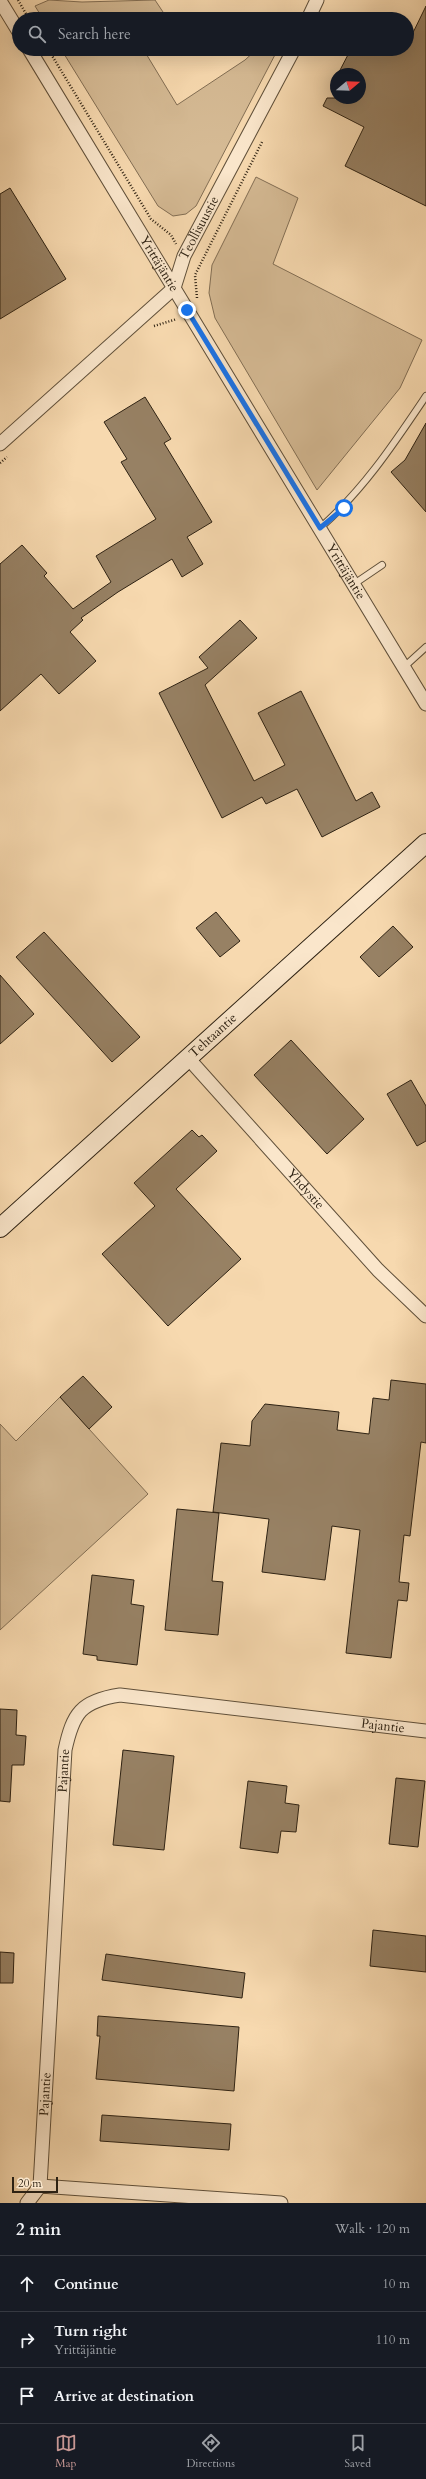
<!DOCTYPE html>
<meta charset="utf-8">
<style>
body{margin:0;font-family:Cardo,serif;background:#242831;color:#f1f3f6}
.compass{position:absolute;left:330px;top:68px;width:36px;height:36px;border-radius:50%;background:#171b24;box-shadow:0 4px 16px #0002;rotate:71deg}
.scale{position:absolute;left:12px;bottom:10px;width:46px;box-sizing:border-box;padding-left:4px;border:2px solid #2e2213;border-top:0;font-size:11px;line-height:14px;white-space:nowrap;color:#2e2213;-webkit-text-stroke:3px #fae6cb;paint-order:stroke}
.stop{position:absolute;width:12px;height:12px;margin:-9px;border:3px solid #1a73e8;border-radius:50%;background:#fff}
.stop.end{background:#1a73e8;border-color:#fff;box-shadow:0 1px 4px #0008}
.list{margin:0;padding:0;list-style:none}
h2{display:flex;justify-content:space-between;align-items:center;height:52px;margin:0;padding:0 16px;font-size:17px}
h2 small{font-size:13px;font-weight:400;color:#9ea1a6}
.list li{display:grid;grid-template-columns:26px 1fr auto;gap:12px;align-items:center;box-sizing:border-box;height:56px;padding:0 16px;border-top:1px solid #363941}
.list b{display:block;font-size:15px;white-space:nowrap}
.list p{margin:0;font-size:13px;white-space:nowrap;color:#9ea1a6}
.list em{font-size:13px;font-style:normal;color:#9ea1a6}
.icon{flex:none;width:22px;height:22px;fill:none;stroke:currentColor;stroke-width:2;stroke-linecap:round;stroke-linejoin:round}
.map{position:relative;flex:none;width:426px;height:2203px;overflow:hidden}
.search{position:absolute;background:#171b24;box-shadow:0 4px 16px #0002;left:12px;right:12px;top:12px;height:44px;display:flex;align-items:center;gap:10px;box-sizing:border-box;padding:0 14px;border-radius:22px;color:#9ea1a6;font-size:15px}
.sheet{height:220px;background:#171b24}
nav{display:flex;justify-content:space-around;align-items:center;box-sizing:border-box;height:56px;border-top:1px solid #363941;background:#171b24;font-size:11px;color:#9ea1a6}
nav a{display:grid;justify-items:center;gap:2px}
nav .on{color:#c59692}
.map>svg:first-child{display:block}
.green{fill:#d5ba94;stroke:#826e54}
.building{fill:#978164;stroke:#2e2213}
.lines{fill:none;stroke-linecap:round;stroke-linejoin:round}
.lane-casing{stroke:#60503a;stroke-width:8}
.street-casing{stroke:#60503a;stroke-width:15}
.secondary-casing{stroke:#2e2213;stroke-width:20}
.path{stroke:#2e2213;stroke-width:2.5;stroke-dasharray:1 2;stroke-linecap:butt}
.lane{stroke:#fae6cb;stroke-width:6}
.street{stroke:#fae6cb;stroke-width:13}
.secondary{stroke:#fae6cb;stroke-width:18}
.route{stroke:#1a73e8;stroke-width:5}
.labels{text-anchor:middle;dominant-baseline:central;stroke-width:4;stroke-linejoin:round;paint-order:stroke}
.street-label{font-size:13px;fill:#2e2213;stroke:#fae6cb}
</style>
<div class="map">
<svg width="426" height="2203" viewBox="0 0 426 2203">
<rect width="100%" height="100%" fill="#f7d9af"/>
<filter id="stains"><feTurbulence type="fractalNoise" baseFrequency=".005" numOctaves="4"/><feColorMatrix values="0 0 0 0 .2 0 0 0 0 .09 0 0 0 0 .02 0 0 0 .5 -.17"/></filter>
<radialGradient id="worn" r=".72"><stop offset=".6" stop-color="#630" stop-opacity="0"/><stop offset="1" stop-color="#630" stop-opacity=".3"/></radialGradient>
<!-- green -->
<path class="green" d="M49 0 82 2 155 0 163 12 160 19H43L35 6Z
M61 49H146L145 52 177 105 245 60 257 49H278L196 206 186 214 173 216 158 206Z
M256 177 298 198 273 264 422 340 400 388 317 490 215 318 209 293 212 265Z
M60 1397 148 1494 0 1630V1424L16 1441Z"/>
<!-- building -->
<path class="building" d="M426 6V206L345 166 364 127 323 106 327 98H360V74H338L351 49H407V45Z
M10 188 66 279 0 319V194Z
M145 397 171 439 164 443 212 522 187 537 203 564 182 577 172 559 118 592 81 618 83 620 70 632 96 661 59 694 41 674 0 711V564L22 545 47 573 44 576 73 609 111 582 96 556 156 519 121 462 127 459 104 422Z
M426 423V512L391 472 405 460Z
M240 620 257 638 205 685 254 781 285 765 258 713 301 691 356 801 372 792 380 807 322 837 297 789 266 804 262 797 222 818 159 693 208 668 199 657Z
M216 912 240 941 220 957 196 928Z
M393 926 413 947 379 977 360 957Z
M44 932 140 1037 112 1062 16 957Z
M0 975 34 1014 0 1044Z
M291 1040 364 1119 327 1154 254 1075Z
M411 1080 426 1106V1141L417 1146 387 1094Z
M192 1130 199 1137 202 1135 217 1151 176 1189 241 1259 168 1326 102 1254 155 1206 134 1183Z
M83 1376 112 1407 89 1429 60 1397Z
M391 1380 426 1384V1443L421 1442 410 1536 404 1535 399 1582 409 1583 407 1601 398 1600 391 1658 346 1653 360 1530 332 1526 325 1580 262 1572 269 1519 213 1512 221 1443 250 1446 252 1421 265 1404 339 1412 337 1430 369 1434 373 1398 389 1400Z
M177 1509 219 1513 212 1581 223 1582 218 1635 165 1630Z
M92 1575 134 1580 131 1604 144 1606 137 1665 97 1660V1656L83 1654Z
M0 1709 17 1710 16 1735 26 1736 24 1765H12L10 1802 0 1801Z
M123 1750 174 1756 164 1850 113 1845Z
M396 1778 425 1781 418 1847 389 1844Z
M248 1781 287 1786 285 1803 299 1805 296 1832 281 1831 278 1853 240 1848Z
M373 1930 426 1936V1972L370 1966Z
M0 1952 14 1953 13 1983H0Z
M106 1954 245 1973 242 1998 102 1980Z
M98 2016 239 2027 234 2091 96 2079 100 2036H97Z
M102 2115 231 2124 229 2150 100 2141Z"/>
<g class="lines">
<!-- lane casing -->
<g class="lane-casing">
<path id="lane" d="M320 528C364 489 393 445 426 396
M354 584 382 565
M404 667 426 647"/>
</g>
<!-- street casing -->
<g class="street-casing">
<g id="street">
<path d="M0 1 19 32"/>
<path d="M308 19 317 0"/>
<path id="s1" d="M29 49 426 704"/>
<path id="s2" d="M0 444 174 288 184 256 294 49"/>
<path id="s3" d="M188 1058 378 1270 426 1316"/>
<path id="s4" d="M40 2186 65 1750C73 1713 81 1701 120 1695L426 1731"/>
<path d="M27 2203 40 2186 281 2203"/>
</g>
</g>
<!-- secondary casing -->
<g class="secondary-casing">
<g id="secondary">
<path id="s5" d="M0 1228 426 843"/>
</g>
</g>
<!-- path -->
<path class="path" d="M18 0 29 19
M48 49 151 219 171 235 176 244
M197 298 195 275 262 142
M154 326 177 319
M0 463 7 457"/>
<!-- lane -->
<use href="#lane" class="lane"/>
<!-- street -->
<use href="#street" class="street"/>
<!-- secondary -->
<use href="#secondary" class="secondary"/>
</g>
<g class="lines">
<!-- route -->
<path class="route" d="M187 310 320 528 344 508"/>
</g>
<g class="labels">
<!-- street labels -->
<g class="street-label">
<text stroke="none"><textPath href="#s2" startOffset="299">Teollisuustie</textPath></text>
<text stroke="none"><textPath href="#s1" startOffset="251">Yrittäjäntie</textPath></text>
<text stroke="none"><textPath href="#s1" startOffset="611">Yrittäjäntie</textPath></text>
<text stroke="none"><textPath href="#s5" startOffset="287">Tehtaantie</textPath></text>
<text stroke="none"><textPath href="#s3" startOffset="176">Yhdystie</textPath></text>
<text stroke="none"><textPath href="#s4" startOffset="787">Pajantie</textPath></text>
<text stroke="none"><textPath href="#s4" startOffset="416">Pajantie</textPath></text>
<text stroke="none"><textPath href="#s4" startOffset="92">Pajantie</textPath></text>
</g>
</g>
<rect width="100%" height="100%" filter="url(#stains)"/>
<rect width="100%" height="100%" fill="url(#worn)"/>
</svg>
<svg class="compass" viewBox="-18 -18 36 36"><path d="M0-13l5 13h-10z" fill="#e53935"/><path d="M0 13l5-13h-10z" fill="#9ea1a6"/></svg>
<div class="scale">20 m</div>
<div class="stop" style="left:344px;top:508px"></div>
<div class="stop end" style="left:187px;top:310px"></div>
<div class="search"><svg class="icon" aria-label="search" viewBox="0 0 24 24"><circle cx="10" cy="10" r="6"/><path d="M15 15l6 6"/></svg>Search here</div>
</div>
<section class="sheet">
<h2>2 min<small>Walk · 120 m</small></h2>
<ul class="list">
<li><svg class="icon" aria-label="ahead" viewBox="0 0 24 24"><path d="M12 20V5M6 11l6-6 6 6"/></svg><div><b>Continue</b></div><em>10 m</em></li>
<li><svg class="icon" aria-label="right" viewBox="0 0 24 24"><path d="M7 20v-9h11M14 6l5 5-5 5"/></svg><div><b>Turn right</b><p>Yrittäjäntie</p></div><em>110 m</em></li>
<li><svg class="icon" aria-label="arrive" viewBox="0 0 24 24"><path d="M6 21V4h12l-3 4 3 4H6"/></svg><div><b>Arrive at destination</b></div></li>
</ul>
</section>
<nav>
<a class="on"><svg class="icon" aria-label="map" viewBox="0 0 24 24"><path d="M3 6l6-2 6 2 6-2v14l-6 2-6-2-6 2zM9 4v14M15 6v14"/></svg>Map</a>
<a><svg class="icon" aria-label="directions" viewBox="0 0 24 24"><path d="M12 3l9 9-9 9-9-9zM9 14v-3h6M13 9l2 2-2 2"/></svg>Directions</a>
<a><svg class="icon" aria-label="saved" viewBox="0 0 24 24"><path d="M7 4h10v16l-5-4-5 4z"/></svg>Saved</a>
</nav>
